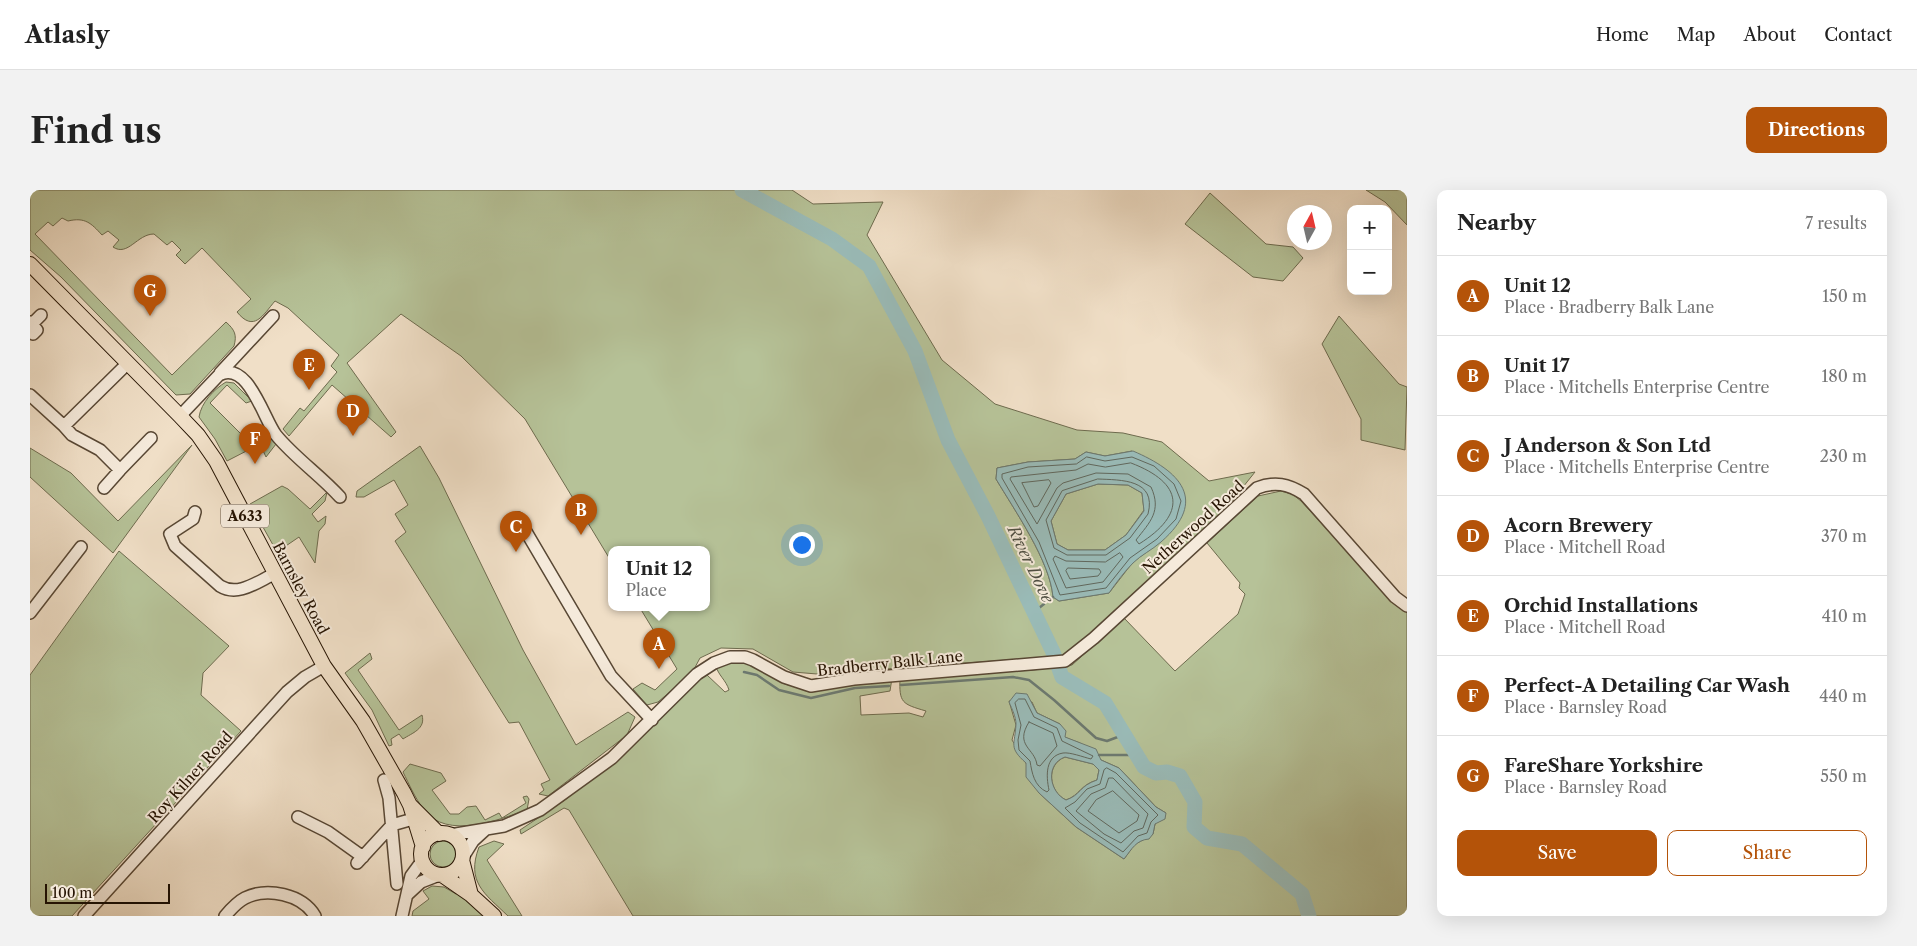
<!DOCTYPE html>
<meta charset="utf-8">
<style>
body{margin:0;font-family:"Libre Caslon Text",serif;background:#f2f2f2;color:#222}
.controls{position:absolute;right:15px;top:15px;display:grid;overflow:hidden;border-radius:10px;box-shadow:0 5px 20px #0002}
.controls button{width:45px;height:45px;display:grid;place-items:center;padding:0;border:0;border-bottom:1px solid #e0e0e0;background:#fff;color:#222;font:25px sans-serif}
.compass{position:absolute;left:1257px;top:15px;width:45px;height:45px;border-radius:50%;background:#fff;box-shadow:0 5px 20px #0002;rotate:8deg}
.scale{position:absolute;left:15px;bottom:12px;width:125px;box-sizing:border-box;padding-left:5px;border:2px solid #261403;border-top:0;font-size:14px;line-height:18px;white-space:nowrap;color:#261403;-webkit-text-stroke:4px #f5eadb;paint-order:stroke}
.you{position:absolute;left:771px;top:354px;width:18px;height:18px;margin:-12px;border:4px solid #fff;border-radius:50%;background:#1a73e8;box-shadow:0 0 0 8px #1a73e833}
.badge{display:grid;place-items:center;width:32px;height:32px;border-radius:50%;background:#b45309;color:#fff;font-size:16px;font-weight:700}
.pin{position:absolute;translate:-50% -41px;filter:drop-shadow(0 1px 2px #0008)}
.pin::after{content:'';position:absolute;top:26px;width:18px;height:15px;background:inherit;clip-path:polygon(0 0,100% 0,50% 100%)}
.popup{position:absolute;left:578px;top:356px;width:102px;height:65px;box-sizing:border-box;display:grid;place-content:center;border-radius:10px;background:#fff;filter:drop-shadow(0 1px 4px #0005);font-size:16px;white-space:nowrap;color:#767676}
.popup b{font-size:19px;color:#222}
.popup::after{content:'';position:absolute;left:50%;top:100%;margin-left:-10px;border:10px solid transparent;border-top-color:#fff}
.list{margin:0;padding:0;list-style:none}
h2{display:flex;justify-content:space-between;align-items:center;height:65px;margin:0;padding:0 20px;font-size:21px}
h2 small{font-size:16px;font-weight:400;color:#767676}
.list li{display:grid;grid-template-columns:32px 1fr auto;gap:15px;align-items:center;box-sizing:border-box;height:80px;padding:0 20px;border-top:1px solid #e0e0e0}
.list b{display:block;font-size:19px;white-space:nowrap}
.list p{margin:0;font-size:16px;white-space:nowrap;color:#767676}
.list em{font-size:16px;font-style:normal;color:#767676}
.actions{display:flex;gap:10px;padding:15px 20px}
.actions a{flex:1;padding:11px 0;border:1px solid #b45309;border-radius:10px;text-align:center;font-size:18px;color:#b45309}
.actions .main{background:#b45309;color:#fff}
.map{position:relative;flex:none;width:1377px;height:726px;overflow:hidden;border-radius:10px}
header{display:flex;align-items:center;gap:30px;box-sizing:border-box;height:70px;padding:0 25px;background:#fff;border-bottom:1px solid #e0e0e0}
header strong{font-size:24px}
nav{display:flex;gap:28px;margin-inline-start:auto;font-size:18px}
.intro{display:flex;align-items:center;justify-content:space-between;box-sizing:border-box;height:120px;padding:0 30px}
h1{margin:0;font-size:35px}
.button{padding:12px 22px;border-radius:10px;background:#b45309;color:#fff;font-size:18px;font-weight:700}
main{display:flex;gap:30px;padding:0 30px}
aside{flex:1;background:#fff;border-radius:10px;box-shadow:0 5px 20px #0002}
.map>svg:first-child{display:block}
.green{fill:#b6c298;stroke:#6e6b4e;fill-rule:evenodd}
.water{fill:#9abcb9;stroke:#6c7970;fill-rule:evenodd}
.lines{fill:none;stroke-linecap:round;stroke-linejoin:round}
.shore{stroke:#60685e;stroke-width:1}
.stream{stroke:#6c7970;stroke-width:2.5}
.river{stroke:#9abcb9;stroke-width:15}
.minor-casing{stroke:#584734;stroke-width:14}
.major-casing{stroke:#261403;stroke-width:16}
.minor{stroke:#f5eadb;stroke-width:11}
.major{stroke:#f0dfc7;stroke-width:14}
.labels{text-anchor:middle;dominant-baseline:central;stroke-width:4;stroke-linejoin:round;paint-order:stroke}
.shield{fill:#f5eadb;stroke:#645444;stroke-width:1}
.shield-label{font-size:14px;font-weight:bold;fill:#261403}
.street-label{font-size:15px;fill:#261403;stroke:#f5eadb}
.water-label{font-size:16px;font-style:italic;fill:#4f4f43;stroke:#f5eadb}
</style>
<header>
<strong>Atlasly</strong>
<nav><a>Home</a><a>Map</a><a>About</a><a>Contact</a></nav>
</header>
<div class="intro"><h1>Find us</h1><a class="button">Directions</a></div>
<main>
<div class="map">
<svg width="1377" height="726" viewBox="0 0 1377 726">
<rect width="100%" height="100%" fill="#f0dfc7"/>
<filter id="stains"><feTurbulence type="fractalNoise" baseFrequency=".004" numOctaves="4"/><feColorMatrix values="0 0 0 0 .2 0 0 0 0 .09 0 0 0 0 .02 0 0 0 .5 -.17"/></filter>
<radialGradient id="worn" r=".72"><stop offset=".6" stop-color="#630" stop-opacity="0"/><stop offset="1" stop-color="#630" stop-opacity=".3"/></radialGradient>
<!-- green -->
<path class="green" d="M0 0H762L783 14 853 12 837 45 912 170 965 214 1047 240 1093 243 1132 252 1179 291 1225 282 1197 317 1053 453 1031 466 787 484 763 482 723 459 691 458 670 468 662 483 628 512 617 515 603 499 612 493 625 500 647 479 610 418H676V360H582L581 371 495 229 431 166 371 124 317 173 366 242 361 247 302 195 259 246 253 239 270 218 274 221 307 182 301 176 309 165 258 118 245 111C233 125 224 143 207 122L221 109 172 58 155 74 146 65 151 60 142 51 137 55 124 44C107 44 98 67 83 57L89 50 78 41 72 45C61 33 55 27 38 31L32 28 23 36 18 32 5 44 142 185 196 132C205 140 207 145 204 156L160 204 146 205 31 87 0 60ZM1102 261 1130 352 1103 372 1079 403 1029 411 1023 407C1020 371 985 321 966 289L967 278 998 272 1045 269 1056 262 1075 266Z
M1336 0H1377V35L1355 12Z
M1180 3 1236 54 1263 57 1273 68 1253 91 1223 87 1155 34Z
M1309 126 1369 194 1377 197 1375 260 1331 250V229L1292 154Z
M196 192 204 193 222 211 216 213 197 195 180 213 213 246 233 236 246 254 236 267 230 254 197 271 185 249 169 227C171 213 184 199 196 192Z
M162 255 83 363 0 287V258L41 283 88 331Z
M390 256 409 288 493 460 546 555 598 522 605 527 597 545 518 606 509 604 514 600 511 594 520 590 489 532 479 533 365 351 376 342 365 324 378 315 364 290 334 307H326L327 301Z
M1068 294 1098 295 1112 303 1114 320 1096 345 1075 360H1038L1027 354 1021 331 1036 304Z
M252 296 258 299 280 319 297 302 295 311 282 324 288 332 296 326 295 334 289 341 285 373 269 347 247 362 220 314Z
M1251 301 1262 304 1271 311 1361 410 1377 421V726H603L539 620 534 618 491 644 490 640 535 610 584 571 671 488 677 485 695 502 699 500C696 490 688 485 686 476L709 470 734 479 755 494 780 501 862 488 860 501 830 506 831 525 879 523 893 527 896 521C872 514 869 513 870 488L1003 480 1042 475 1094 428 1145 481 1208 424 1215 404 1209 398 1210 393 1177 353 1228 306ZM979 511 1002 512 1007 523 1030 534 1034 547 1050 553 1071 570 1089 578 1126 617 1136 623 1125 634 1123 644 1104 655 1094 669 1046 637 1009 603 996 573 982 550 986 535Z
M89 361 199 456 173 483 171 505 211 541 42 726H0V485Z
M340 463 342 469 328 480 369 540 392 525C396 539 382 543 373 549L369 544 361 549 362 555 359 556 342 520 315 483Z
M1035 567 1063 574 1069 580 1067 590C1050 595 1050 605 1036 610 1019 602 1015 575 1035 567Z
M380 574 411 583 416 591 402 600 420 624H429L437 617 446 616 455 630 469 623 472 628 496 613 493 607 497 606 499 609 497 620C468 630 417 650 394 620 385 608 379 594 373 582Z
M464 651 474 654 457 670 492 726H478C454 703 436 692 449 657Z
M400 664a13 13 0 1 1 26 0a13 13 0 1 1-26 0Z
M402 696 414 697 426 704 429 702 457 726H382L383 721 399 709 393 701Z"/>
<!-- water -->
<path class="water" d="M1103 261C1150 281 1179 310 1131 352 1122 360 1111 365 1103 373 1094 382 1086 393 1079 403L1029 411 1023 407C1020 371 985 321 966 289L967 278 998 272 1045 269 1056 262 1075 266ZM1068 294 1098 295 1112 303 1114 321 1096 345 1075 360H1038L1027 354 1021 331 1036 304Z
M986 503 997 504 1007 523 1030 534 1036 541 1035 547 1066 559 1071 570 1089 578 1126 617 1136 623 1135 629 1125 634 1123 644 1119 649C1106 650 1102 659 1094 669L1046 637 1009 603 996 587V573C978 557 985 555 986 534 986 527 982 519 979 512ZM1035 567 1063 574 1069 580 1067 590C1049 596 1051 605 1036 610 1019 602 1015 574 1035 567Z"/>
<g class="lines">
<!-- shore -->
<path class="shore" d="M1057 267 1075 271 1102 267 1124 276 1144 294 1151 311 1146 329 1127 349 1100 368 1076 398 1030 405 1009 352 972 288V284L998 277 1046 274Z
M1101 273C1154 293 1157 324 1109 354L1106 350C1120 332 1132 321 1121 297L1098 284 1066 283 1033 293 1027 298 1007 334 980 289 981 287 1046 280 1058 274 1075 277Z
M1068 289C1091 290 1127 289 1118 324L1100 348 1076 365H1037L1024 358 1016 330 1032 301Z
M1019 290 1021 293 1008 316 1004 317 992 293Z
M1090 363 1093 367 1073 392 1036 398 1023 369 1025 366 1036 371 1075 372Z
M1038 378 1069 379 1071 382 1068 386 1040 389 1036 381Z
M989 509H995L1004 527 1027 538 1032 551 1063 566 1061 569C1053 567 1040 562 1033 563 1015 566 1016 586 1019 600L1017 602C1004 596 1002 583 1000 571L989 560 988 550 991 535 985 513Z
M999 532 1023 543 1027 556 1010 576 1007 575C1005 558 984 556 999 532Z
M1077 578 1086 583 1128 625 1121 632 1117 643 1108 646 1093 662 1050 633 1035 618 1045 612 1057 599 1070 594 1074 580Z
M1079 588H1083L1118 624 1113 638 1104 641 1091 653 1074 644 1046 621 1061 604 1075 598Z
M1083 601 1109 625 1107 631 1089 643 1058 621 1066 610Z"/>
<!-- stream -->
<path class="stream" d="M1021 409 1023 407
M1004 422 1014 414
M714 482 727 485 749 500 781 508 825 498 859 496
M871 495 983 487 999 490 1024 510 1066 548 1077 551 1093 545
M1069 565H1106"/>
<!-- river -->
<path class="river" d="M712 0 802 49 839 76 885 161 918 250 958 326 1023 462 1032 487 1075 513 1114 577 1126 583 1137 582 1150 586 1165 612 1164 637 1177 648 1212 654 1272 704 1279 726"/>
<!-- minor casing -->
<g class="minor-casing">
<path id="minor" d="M0 132 7 140 3 144
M2 134 11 125
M190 183 243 126
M0 205 34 236 98 173
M150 226 189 185C218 169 234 230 246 245 265 268 290 285 310 307
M34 236 42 245 70 260 90 280 121 248
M74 298 90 280
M165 322 163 329 140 344 145 356 190 396C208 407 227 392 244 384
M488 328 581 486 622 530
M0 423 51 357
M354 590 359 608 367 694
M268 627 298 642 333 667
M420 645 474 636 510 620 582 568 667 484 684 473 700 467H715L723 470 754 487 781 496 824 489 1035 471 1064 448 1227 298C1245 291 1258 294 1274 304L1365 407 1377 416
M433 667 443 651 455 640
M327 673 362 635 383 629
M378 704 391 692 409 685
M54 726 257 502 275 487 294 476
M195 726C201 719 207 712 215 708 237 697 272 704 285 726
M372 726 381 686 392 671"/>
</g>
<!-- major casing -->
<g class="major-casing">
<path id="major" d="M0 74 150 226 168 245 186 271 294 476 333 531 374 603 380 615 393 657
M380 615 409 644
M391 664a21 21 0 1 1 42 0a21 21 0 1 1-42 0Z
M432 670 441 705
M412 685 441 705 464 726"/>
</g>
<!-- minor -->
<use href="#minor" class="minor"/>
<!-- major -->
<use href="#major" class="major"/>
</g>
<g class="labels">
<!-- shield labels -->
<rect class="shield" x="191" y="314.5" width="48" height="23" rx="4"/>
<g class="shield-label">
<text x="215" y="326">A633</text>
</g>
<!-- street labels -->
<g class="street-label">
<text transform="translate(1163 337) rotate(-42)">Netherwood Road</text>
<text transform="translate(271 398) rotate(62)">Barnsley Road</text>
<text transform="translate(860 473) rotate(-6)">Bradberry Balk Lane</text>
<text transform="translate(160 587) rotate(-48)">Roy Kilner Road</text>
</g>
<!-- water labels -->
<g class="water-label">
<text transform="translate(1001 374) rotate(64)">River Dove</text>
</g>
</g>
<rect width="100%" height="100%" filter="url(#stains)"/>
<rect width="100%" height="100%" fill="url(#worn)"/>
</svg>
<div class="controls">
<button>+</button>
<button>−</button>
</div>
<svg class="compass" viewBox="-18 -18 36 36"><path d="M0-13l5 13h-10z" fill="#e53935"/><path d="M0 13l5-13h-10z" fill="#767676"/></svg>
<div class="scale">100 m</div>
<div class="you"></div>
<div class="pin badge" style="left:629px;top:479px">A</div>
<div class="popup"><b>Unit 12</b>Place</div>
<div class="pin badge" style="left:551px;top:345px">B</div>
<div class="pin badge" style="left:486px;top:362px">C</div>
<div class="pin badge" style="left:323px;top:246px">D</div>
<div class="pin badge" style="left:279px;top:200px">E</div>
<div class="pin badge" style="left:225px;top:274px">F</div>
<div class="pin badge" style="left:120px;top:126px">G</div>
</div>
<aside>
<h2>Nearby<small>7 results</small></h2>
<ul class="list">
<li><span class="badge">A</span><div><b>Unit 12</b><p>Place · Bradberry Balk Lane</p></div><em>150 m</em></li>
<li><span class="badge">B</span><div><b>Unit 17</b><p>Place · Mitchells Enterprise Centre</p></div><em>180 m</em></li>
<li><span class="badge">C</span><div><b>J Anderson &amp; Son Ltd</b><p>Place · Mitchells Enterprise Centre</p></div><em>230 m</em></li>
<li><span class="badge">D</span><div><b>Acorn Brewery</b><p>Place · Mitchell Road</p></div><em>370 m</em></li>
<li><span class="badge">E</span><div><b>Orchid Installations</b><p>Place · Mitchell Road</p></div><em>410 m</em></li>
<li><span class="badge">F</span><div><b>Perfect-A Detailing Car Wash</b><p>Place · Barnsley Road</p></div><em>440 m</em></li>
<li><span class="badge">G</span><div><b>FareShare Yorkshire</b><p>Place · Barnsley Road</p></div><em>550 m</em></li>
</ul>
<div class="actions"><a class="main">Save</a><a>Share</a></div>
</aside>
</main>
